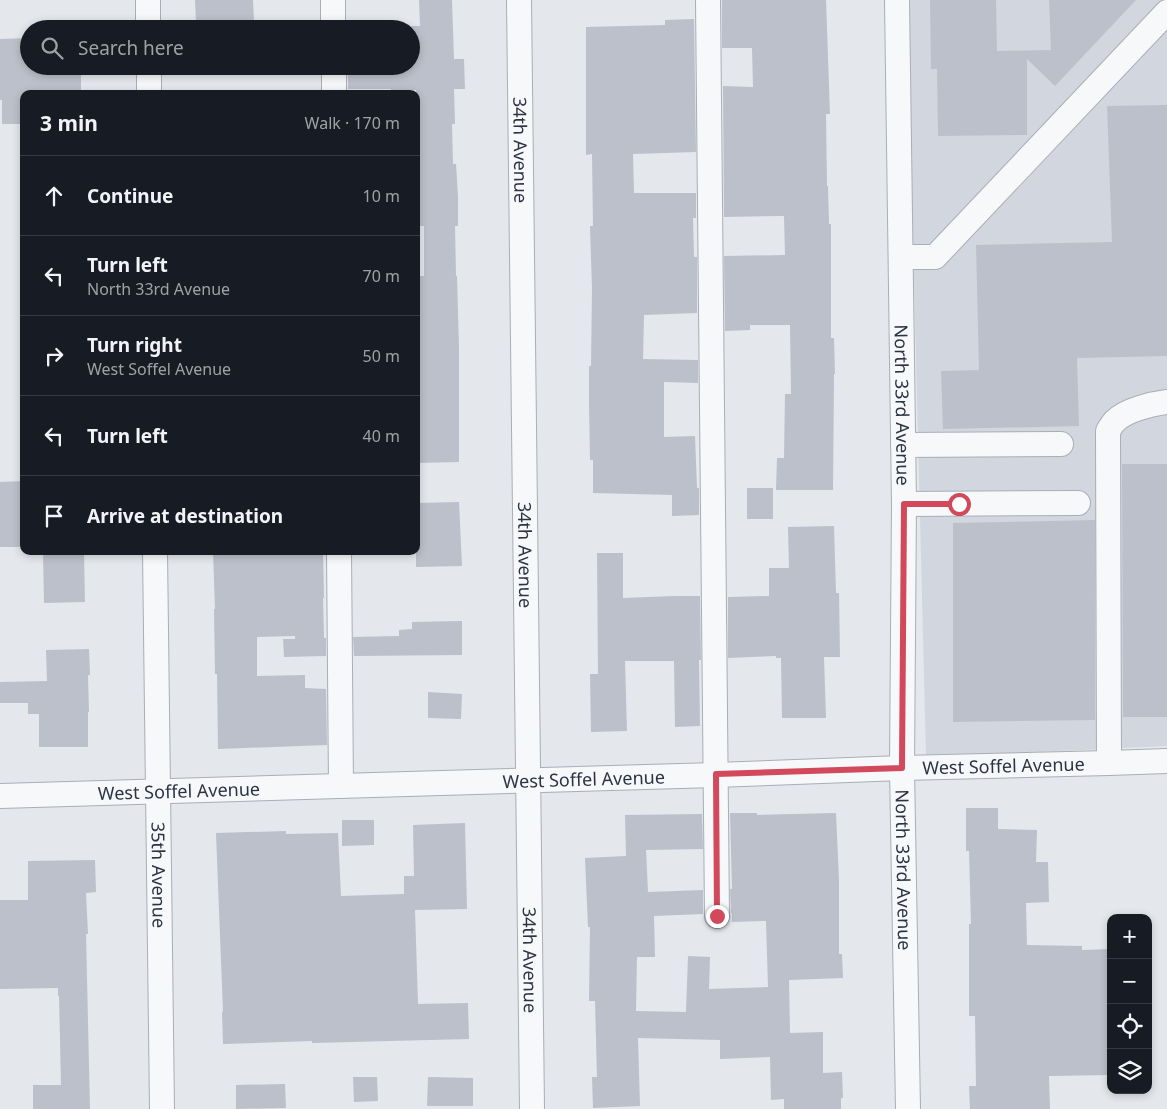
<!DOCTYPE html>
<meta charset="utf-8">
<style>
body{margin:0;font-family:"Noto Sans",sans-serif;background:#242831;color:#f1f3f6}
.controls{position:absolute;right:15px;bottom:15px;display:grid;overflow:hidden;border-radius:10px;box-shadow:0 2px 8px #0003}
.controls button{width:45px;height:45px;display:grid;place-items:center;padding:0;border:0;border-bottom:1px solid #363941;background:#171b24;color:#f1f3f6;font:25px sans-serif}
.stop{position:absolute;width:15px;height:15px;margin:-11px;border:4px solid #d1495b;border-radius:50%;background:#fff}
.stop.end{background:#d1495b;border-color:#fff;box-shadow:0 1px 5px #0008}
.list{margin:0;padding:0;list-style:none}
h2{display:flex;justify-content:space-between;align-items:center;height:65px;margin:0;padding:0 20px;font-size:21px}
h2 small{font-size:16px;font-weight:400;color:#9ea1a6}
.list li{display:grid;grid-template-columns:32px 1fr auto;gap:15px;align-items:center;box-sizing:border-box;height:80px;padding:0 20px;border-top:1px solid #363941}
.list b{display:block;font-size:19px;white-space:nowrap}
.list p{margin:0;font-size:16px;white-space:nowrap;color:#9ea1a6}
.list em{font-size:16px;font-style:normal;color:#9ea1a6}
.icon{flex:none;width:28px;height:28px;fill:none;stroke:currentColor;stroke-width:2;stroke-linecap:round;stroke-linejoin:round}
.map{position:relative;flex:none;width:1167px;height:1109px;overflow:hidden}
.search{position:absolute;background:#171b24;box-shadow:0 2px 8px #0003;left:20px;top:20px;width:400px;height:55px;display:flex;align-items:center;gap:12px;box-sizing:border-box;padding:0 18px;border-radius:28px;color:#9ea1a6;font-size:19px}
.panel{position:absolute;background:#171b24;box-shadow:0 2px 8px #0003;left:20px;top:90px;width:400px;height:465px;border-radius:10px}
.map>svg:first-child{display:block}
.built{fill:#d2d6de}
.building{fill:#bbc0ca}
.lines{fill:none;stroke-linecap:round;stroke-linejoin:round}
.minor-casing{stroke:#a9aeb7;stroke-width:26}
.minor{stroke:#f7f8fa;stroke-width:24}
.route{stroke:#d1495b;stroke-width:6}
.labels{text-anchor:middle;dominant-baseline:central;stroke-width:4;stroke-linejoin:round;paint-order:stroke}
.street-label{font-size:18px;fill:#2b3445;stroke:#f4f6f9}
</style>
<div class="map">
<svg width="1167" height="1109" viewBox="0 0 1167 1109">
<rect width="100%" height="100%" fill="#e4e7ec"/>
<!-- built -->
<path class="built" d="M907 0H1167V746L926 757Z"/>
<!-- building -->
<path class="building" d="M195 0H253L254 21 196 23Z
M419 0H452L454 59H464L465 89H454L455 124H452L453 164H456L458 196V226H455L456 276H457L459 348V462L416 463V276H424V226H416V90H391V89H348V66H411V26H420Z
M722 0H826L830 114H826L827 186H828L829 224H831V338H834L835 374H834L833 490H776L777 458H784L785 394H791L790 325H750V330L725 331 724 256 785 255 784 216 724 217 723 86 753 87 752 48H722Z
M930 0H996L997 51 1051 50 1049 0H1136L1055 86 1027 59V135L938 136 937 69H931Z
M694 19 696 152 633 154 634 193H696V218H693L694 257H697V313L644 315 643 359 698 360V383L664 382V437L695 436 697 488H699V515L672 516V495L593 493V460H590L589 404V366H591L592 289 590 226H593L592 154 586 155V27L665 25V20Z
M29 38V66H81V94H24V124H2V100H0V39Z
M1167 105V356L1077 358 1079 426 943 429 941 371 979 370 976 245 1112 242 1107 106Z
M1122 464H1167V717H1123Z
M24 481V547H0V482Z
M747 488H773V519H747Z
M459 502 462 566 416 567V503Z
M1095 520V720L953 722V523Z
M834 526 836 593H839L840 657H824L826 718H782L781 658H776V656L728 658V597L769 596V568H789L788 527Z
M43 551H84L85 602 44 603Z
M213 551H323L324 598H323L324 638H326V656L284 657 283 639H295V636L257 637V676L305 675V688L326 689 327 745 218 749 217 674H215L214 609H215Z
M597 553H623V598L675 596H700L701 660H699L700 726 675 727 674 661H625L627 731 591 732 590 674H598Z
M462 621V655L354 656 353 637 399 636V630L412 629V622Z
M89 649 90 675H88L89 712H88V747H39V714H28V703H0V682L47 681 46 650Z
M428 692 462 694 461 719 428 718Z
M966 808H998V829L1037 830 1036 862H1048L1049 902 1026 903 1027 945 1082 946V950L1111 949V1075L1049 1076 1050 1109H970L969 1086H976L975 1016H969V924H971L969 851H966Z
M730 813H757V815L836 813 839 880V954H842L843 978 789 980 790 1033 823 1032V1073L842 1072 843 1098H841V1109H784V1099L771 1100 770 1057 720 1059V1040L638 1038 640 1106 593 1108 592 1077H597L595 1001H589L590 927H588L585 858 626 856 625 815 702 814 703 849 646 850 648 892 703 890V914L654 916 655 957H637L636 1011 686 1012 688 956 710 957 709 989 768 987 766 921 732 922V913H731L730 889H732Z
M342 820H374V845L342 846Z
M465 823 467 909 415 910 418 1004 468 1003 469 1039 312 1043V1041L223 1044 222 1012H223L216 833 286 831V834L338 833 341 896 404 894V876H414L413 825Z
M95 860 96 892 86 893 88 934H86L90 1109H33V1085H61L59 996H58V988L0 989V900H28V861Z
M353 1077H377L378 1101 354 1102Z
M428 1077 473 1078V1106H427Z
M285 1084 286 1108 236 1109V1085Z"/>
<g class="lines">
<!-- minor casing -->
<g class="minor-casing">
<g id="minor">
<path d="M148 0V29"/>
<path d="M333 0V29"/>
<path id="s1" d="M519 0 532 1109"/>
<path d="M708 0 717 916"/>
<path id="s2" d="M897 0 904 504 902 768 908 1109"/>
<path d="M149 66V94"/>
<path d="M334 66V94"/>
<path d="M901 257H935L1167 12"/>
<path d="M903 445 1061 444"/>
<path d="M904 504 1078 503"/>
<path id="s3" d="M155 551 162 1109"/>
<path d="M339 551 341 786"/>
<path d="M1109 763 1108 431C1110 428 1112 424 1115 421 1126 410 1151 404 1167 402"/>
<path id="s4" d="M0 796 715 775 902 768 1109 763 1167 761"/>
</g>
</g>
<!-- minor -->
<use href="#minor" class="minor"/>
</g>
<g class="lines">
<!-- route -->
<path class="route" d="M717 916 716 774 902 768 904 504H959"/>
</g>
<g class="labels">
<!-- street labels -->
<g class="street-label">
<text stroke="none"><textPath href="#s1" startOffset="150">34th Avenue</textPath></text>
<text stroke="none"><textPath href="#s2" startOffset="405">North 33rd Avenue</textPath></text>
<text stroke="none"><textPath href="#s1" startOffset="555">34th Avenue</textPath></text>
<text stroke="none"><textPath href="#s4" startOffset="1004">West Soffel Avenue</textPath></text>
<text stroke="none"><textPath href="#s4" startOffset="584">West Soffel Avenue</textPath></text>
<text stroke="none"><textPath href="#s4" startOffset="179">West Soffel Avenue</textPath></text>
<text stroke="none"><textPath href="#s2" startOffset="870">North 33rd Avenue</textPath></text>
<text stroke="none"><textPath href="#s3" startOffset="324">35th Avenue</textPath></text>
<text stroke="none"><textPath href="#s1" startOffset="960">34th Avenue</textPath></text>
</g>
</g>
</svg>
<div class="controls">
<button>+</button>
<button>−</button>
<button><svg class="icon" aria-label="locate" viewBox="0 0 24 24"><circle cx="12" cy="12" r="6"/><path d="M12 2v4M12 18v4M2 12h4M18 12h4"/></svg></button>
<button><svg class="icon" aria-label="layers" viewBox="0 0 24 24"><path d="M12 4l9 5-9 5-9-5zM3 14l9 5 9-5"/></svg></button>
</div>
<div class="stop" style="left:959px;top:504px"></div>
<div class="stop end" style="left:717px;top:916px"></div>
<div class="search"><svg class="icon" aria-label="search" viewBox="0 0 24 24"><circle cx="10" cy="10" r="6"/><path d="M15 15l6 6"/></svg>Search here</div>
<section class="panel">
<h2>3 min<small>Walk · 170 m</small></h2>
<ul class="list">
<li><svg class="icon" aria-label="ahead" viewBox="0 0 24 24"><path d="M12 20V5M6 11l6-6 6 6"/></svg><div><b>Continue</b></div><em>10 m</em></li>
<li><svg class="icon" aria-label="left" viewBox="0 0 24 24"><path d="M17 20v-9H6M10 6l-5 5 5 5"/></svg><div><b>Turn left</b><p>North 33rd Avenue</p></div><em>70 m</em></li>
<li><svg class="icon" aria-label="right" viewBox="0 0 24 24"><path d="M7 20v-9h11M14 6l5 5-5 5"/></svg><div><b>Turn right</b><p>West Soffel Avenue</p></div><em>50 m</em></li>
<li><svg class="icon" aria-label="left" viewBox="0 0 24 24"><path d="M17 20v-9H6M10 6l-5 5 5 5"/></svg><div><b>Turn left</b></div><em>40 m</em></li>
<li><svg class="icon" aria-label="arrive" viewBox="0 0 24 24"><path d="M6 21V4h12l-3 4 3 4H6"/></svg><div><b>Arrive at destination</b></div></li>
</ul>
</section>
</div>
